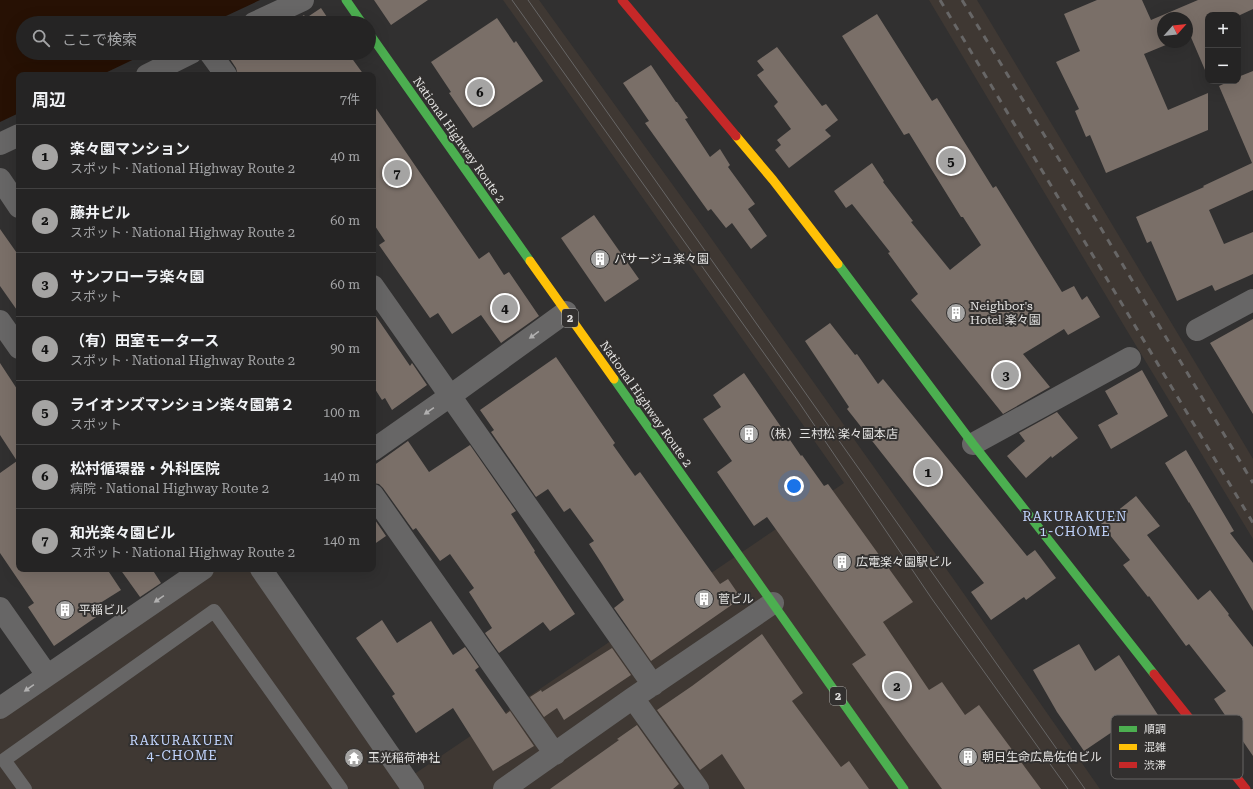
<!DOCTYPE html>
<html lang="ja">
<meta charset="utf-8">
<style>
body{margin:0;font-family:"Roboto Serif","Noto Sans JP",serif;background:#2d2c2c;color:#f1f3f6}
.controls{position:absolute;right:12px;top:12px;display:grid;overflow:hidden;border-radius:8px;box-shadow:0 4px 16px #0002}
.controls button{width:36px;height:36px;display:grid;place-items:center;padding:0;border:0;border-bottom:1px solid #424141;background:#252424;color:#f1f3f6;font:20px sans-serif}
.compass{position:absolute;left:1157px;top:12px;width:36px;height:36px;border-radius:50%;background:#252424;box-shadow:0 4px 16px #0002;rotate:63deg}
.you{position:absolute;left:794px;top:486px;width:14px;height:14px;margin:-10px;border:3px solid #fff;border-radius:50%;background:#1a73e8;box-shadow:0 0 0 6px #1a73e833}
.badge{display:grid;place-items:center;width:26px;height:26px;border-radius:50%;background:#a5a4a3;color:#111;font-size:13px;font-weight:700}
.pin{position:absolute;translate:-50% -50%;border:2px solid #fff;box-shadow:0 1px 4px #0006}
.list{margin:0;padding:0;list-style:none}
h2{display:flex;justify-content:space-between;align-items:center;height:52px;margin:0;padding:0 16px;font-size:17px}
h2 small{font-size:13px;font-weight:400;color:#a3a4a6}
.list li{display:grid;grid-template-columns:26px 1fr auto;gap:12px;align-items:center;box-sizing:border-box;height:64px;padding:0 16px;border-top:1px solid #424141}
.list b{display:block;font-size:15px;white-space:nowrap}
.list p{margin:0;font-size:13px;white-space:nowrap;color:#a3a4a6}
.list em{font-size:13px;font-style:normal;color:#a3a4a6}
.icon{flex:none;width:22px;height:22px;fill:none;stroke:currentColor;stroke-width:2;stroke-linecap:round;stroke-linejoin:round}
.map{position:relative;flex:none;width:1253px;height:789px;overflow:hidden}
.search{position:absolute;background:#252424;box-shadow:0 4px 16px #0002;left:16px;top:16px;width:360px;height:44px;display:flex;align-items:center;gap:10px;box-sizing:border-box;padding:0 14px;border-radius:22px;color:#a3a4a6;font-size:15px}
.panel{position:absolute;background:#252424;box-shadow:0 4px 16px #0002;left:16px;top:72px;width:360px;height:500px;border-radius:8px}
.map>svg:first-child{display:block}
.built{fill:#3f3833}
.water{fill:#271104}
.building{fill:#7a6f68}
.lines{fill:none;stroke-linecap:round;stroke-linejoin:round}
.lane{stroke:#676666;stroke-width:14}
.street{stroke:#676666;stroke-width:22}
.fast{stroke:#4caf50;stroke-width:9}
.slow{stroke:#ffc107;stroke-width:9}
.jam{stroke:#c62828;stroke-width:9}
.tram{stroke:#676666;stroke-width:1}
.rail{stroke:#676666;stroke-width:3;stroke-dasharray:7 7;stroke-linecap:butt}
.oneway{fill:#b1b0b0}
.labels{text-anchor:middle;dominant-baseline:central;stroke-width:4;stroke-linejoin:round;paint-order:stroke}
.shield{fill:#32302f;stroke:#aeadac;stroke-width:1}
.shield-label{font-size:11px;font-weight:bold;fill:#e3e2e1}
.street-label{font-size:12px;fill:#e3e2e1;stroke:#32302f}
.poi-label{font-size:12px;fill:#e3e2e1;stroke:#32302f;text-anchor:start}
.neighbourhood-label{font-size:13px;letter-spacing:1px;fill:#c3d6ff;stroke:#32302f}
.key{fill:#32302f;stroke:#676564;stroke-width:1}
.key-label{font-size:11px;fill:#e3e2e1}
</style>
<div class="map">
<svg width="1253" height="789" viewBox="0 0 1253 789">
<rect width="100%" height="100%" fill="#313030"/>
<!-- built -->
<path class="built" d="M503 0H539L701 224 957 584 1100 789H0V710L205 569H265L407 779 844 483Z
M929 0H977L1234 427 1253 459V539L1126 329Z"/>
<!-- water -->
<path class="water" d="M0 0H260L211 23H23V53H147L101 75H19V113L0 122Z"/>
<!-- building -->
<path class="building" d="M374 0H428L391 25Z
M1097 0H1142L1151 20 1198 0H1253V9L1238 16 1208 15V77L1190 35 1187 36V18H1163V42H1173L1144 54 1168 110 1208 93V130L1106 173 1090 135 1086 137 1075 111 1079 109 1056 62 1080 51 1064 14Z
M321 8 331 23H292L304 15 306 18Z
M877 14 932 101 937 98 993 188 996 186 1062 292 1074 286 1082 300 1087 296 1100 317 1068 335 1064 329 1023 354 1050 387 1003 414 911 300 918 294 888 253 890 252 852 204 846 208 834 191 872 163 884 181 883 182 913 221 911 222 950 270 981 245 963 217H961L909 133 904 135 842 36Z
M497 18 514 43 516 41 543 81 473 128 449 93 451 92 431 62Z
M777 47 822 106 826 104 838 120 825 130 831 136 789 168 775 150 781 145 777 140 791 129 774 106 778 102 757 75 764 70 757 61Z
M233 53H348L364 75H238L236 68 228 56Z
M651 65 676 102H677L688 118 685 119 710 157 720 149 730 165 728 167 755 204 748 209 767 236 751 249 732 223 726 228 711 209 708 211 645 123 649 121 623 83Z
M1253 71V190L1209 210 1224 244 1253 232V274L1215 291 1212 285 1177 301 1151 241 1147 243 1136 217 1204 187 1203 186 1252 163 1219 86 1230 81H1238V77Z
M373 104 479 259 489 252 504 275 509 272 539 316 501 343 481 315 452 334 438 313 430 318 379 245 385 241 373 223Z
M594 215 639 279 605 302 561 238Z
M0 229 19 256V313L0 286Z
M373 312 410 366 412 363 427 385 392 410 385 398 382 400 373 386Z
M1253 319V414L1210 343Z
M830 323 855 355 857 354 878 384 883 379 1027 556 1035 550 1056 578 1026 600 1024 597 991 620 971 592 984 583 847 409 849 407 805 341Z
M556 357 615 443 613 445 635 476 640 472 720 584 728 579 739 595 733 604 651 661 614 608 624 600 602 564 589 544 594 541 570 508 564 512 548 489 536 497 491 432 494 430 480 410Z
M0 363 19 392V569H107L121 590 97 605 102 613 54 646 28 607 34 603 0 553V473L17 461 0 435Z
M1142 370 1168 416 1111 449 1098 425 1118 414 1105 391Z
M744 373 801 456 802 455 824 486 828 484 913 602 883 622 929 690 942 682 965 715 979 705 1041 789H942L907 741 852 664 866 655 767 517 754 526 717 472 732 461 703 419 721 407 713 395Z
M1057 412 1078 438 1052 458 1051 456 1026 478 1007 456 1025 441 1019 433Z
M408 441 429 472 470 445 516 511 511 514 535 551 534 552 575 614 550 631 543 622 499 653 485 633 492 628 469 592 474 588 450 554 440 561 416 528 413 530 383 488 379 484 373 483V466Z
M1186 450 1234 531 1230 533 1253 563V611L1189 502V503L1165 463Z
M1136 496 1160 526 1147 535 1198 600 1210 590 1229 614 1228 615 1253 647V756L1214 699 1226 691 1189 644 1186 646 1149 596 1148 597 1123 565 1130 560 1101 524Z
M373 517 386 536 373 545Z
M120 569H152L161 583 140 597Z
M382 620 397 643 431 621 453 655 465 647 479 667 475 670 506 714 510 711 534 746 493 771 453 708 416 733 392 696 395 694 356 638Z
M762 634 803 693 792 701 841 767 849 761 869 789H745L722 754 700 770 657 710 692 686Z
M1079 644 1095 671 1119 655 1171 735 1182 730 1193 749 1143 775 1115 730 1084 751 1057 712 1033 670Z
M612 648 631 675 564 720 557 708 544 717 530 697 541 690 542 692Z
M637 725 679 784 673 789H550L619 740 617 739Z"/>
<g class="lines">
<!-- lane -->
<path class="lane" d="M25 789 4 760 214 611 341 789"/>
<!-- street -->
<path class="street" d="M254 23 303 0
M210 53 226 75
M147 75 191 53
M0 144 19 135
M0 179 19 207
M373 286 653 685
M0 321 19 348
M1197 330 1253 300
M973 444 1130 358
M373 450 450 396 566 312
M373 495 555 754
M261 569 413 789
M0 608 47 675
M633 698 698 789
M0 708 203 569
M504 789 633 698 773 603"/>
<!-- fast -->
<path class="fast" d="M346 0 362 23
M369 33 530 261
M838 264 973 444 1154 674
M614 379 904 789"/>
<!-- slow -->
<path class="slow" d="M736 136 773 180 838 264
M530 261 614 379"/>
<!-- jam -->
<path class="jam" d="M622 0 736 136
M1154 674 1246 789"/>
<!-- tram -->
<path class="tram" d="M512 0 798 401 932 599 1068 789
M528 0 1085 789"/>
<!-- rail -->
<path class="rail" d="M940 0 1253 523
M962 0 1102 230 1253 483"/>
</g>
<!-- one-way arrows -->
<defs><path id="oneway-solid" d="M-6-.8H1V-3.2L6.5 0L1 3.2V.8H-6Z"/></defs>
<g class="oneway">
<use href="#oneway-solid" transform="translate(534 335) rotate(144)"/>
<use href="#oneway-solid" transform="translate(429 411) rotate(145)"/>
<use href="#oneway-solid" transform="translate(159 599) rotate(145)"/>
<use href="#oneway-solid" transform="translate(29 688) rotate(145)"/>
</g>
<!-- icons -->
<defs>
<g id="building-disc" transform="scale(1)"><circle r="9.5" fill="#a5a4a3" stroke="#32302f"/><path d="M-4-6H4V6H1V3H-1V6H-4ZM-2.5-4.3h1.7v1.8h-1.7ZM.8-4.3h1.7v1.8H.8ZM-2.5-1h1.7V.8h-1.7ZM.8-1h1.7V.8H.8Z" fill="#fff"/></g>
<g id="temple-disc" transform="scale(1)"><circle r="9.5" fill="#a5a4a3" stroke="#32302f"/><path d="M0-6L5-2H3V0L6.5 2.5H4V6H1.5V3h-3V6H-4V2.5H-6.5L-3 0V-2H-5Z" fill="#fff"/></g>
</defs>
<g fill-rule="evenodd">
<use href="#building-disc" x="600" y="259"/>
<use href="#building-disc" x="956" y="313"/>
<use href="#building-disc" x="749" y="434"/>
<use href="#building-disc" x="842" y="562"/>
<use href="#building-disc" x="704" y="599"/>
<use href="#building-disc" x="65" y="610"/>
<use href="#building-disc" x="968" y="757"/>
<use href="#temple-disc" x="354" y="758"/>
</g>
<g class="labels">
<!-- shield labels -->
<g class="shield">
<rect x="562" y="309" width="16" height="18" rx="3"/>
<rect x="830" y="687" width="16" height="18" rx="3"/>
</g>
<g class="shield-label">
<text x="570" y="318">2</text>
<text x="838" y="696">2</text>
</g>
<!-- street labels -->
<g class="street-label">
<text transform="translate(459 140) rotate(55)">National Highway Route 2</text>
<text transform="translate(646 404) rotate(55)">National Highway Route 2</text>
</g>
<!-- poi labels -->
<g class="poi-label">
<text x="614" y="259">パサージュ楽々園</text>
<text x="970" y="306">Neighbor's<tspan x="970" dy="14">Hotel 楽々園</tspan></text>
<text x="763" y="434">（株）三村松 楽々園本店</text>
<text x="856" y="562">広電楽々園駅ビル</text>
<text x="718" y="599">菅ビル</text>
<text x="79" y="610">平稲ビル</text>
<text x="982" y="757">朝日生命広島佐伯ビル</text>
<text x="368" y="758">玉光稲荷神社</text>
</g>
<!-- neighbourhood labels -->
<g class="neighbourhood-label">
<text x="1075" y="516">RAKURAKUEN<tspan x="1075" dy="15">1-CHOME</tspan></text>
<text x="182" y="740">RAKURAKUEN<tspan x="182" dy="15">4-CHOME</tspan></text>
</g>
</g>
<!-- legend -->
<rect x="1111" y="715" width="132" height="64" rx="6" class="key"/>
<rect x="1119" y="726" width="18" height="6" fill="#4caf50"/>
<rect x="1119" y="744" width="18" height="6" fill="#ffc107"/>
<rect x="1119" y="762" width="18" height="6" fill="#c62828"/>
<g class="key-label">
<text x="1144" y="733">順調</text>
<text x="1144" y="751">混雑</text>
<text x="1144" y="769">渋滞</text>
</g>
</svg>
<div class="controls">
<button>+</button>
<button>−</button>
</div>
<svg class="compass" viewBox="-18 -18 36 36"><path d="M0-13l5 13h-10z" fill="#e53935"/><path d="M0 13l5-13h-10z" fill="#a3a4a6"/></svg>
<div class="you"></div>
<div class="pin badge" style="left:928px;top:472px">1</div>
<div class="pin badge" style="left:897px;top:686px">2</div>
<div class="pin badge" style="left:1006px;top:375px">3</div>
<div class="pin badge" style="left:505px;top:308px">4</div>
<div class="pin badge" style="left:951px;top:161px">5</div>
<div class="pin badge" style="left:480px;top:92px">6</div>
<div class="pin badge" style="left:397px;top:173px">7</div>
<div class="search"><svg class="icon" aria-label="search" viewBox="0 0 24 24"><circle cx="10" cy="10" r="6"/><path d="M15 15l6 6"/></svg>ここで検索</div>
<section class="panel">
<h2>周辺<small>7件</small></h2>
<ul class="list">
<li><span class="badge">1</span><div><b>楽々園マンション</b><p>スポット · National Highway Route 2</p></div><em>40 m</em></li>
<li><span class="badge">2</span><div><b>藤井ビル</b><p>スポット · National Highway Route 2</p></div><em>60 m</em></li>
<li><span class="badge">3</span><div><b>サンフローラ楽々園</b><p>スポット</p></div><em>60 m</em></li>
<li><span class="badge">4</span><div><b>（有）田室モータース</b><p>スポット · National Highway Route 2</p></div><em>90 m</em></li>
<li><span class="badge">5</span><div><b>ライオンズマンション楽々園第２</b><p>スポット</p></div><em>100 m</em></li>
<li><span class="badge">6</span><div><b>松村循環器・外科医院</b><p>病院 · National Highway Route 2</p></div><em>140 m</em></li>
<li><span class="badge">7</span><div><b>和光楽々園ビル</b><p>スポット · National Highway Route 2</p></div><em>140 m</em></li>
</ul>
</section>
</div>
